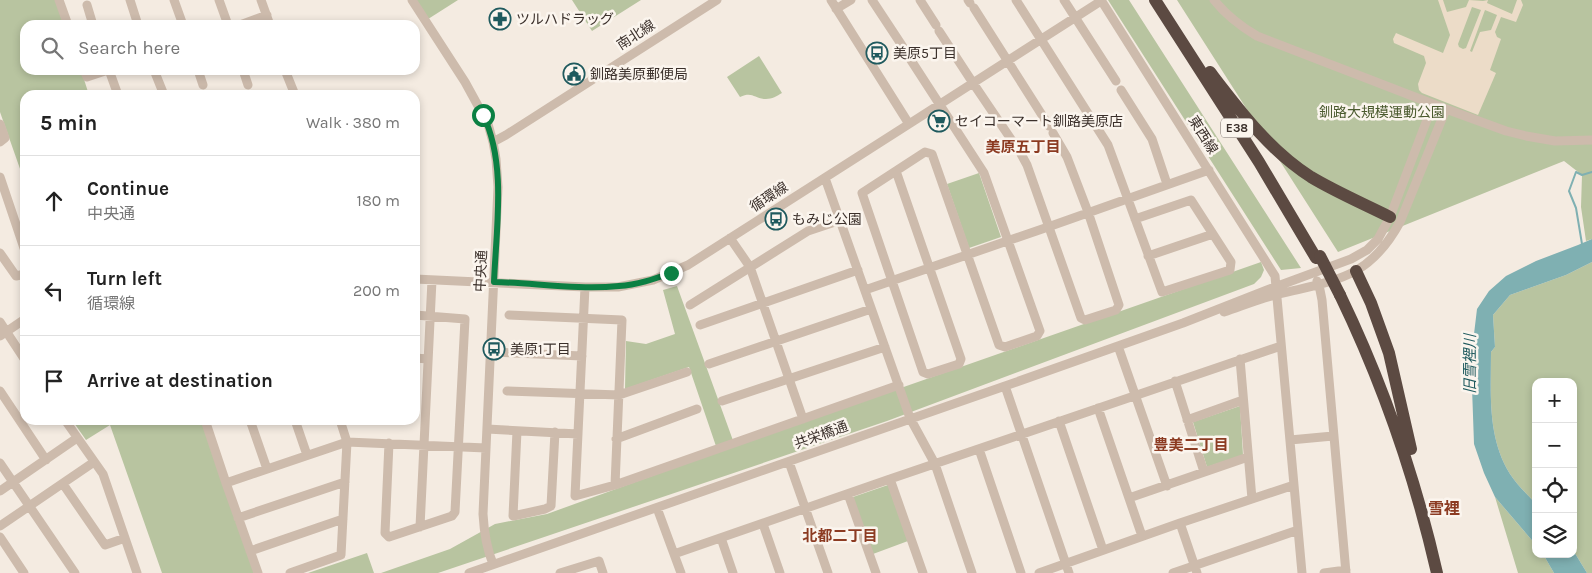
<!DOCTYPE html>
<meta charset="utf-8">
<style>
body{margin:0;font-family:Karla,"Noto Sans JP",sans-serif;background:#f6f6f6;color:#222}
.controls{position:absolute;right:15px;bottom:15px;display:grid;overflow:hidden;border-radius:10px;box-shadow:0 2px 8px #0003}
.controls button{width:45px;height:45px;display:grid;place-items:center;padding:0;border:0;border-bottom:1px solid #e0e0e0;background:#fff;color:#222;font:25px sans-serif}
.stop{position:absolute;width:15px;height:15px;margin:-11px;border:4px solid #0b8043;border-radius:50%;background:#fff}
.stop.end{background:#0b8043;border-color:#fff;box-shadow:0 1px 5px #0008}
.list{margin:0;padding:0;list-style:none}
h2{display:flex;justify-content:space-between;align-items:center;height:65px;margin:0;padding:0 20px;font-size:21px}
h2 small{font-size:16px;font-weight:400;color:#767676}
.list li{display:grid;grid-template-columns:32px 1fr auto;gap:15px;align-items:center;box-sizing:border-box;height:90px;padding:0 20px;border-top:1px solid #e0e0e0}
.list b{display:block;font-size:19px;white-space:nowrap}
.list p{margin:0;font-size:16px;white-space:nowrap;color:#767676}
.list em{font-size:16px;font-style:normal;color:#767676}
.icon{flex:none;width:28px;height:28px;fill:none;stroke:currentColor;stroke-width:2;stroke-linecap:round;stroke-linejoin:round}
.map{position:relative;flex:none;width:1592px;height:573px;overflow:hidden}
.search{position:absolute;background:#fff;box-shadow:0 2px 8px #0003;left:20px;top:20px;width:400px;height:55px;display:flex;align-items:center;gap:12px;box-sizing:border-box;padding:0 18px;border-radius:15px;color:#767676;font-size:19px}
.panel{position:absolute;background:#fff;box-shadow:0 2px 8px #0003;left:20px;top:90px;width:400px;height:335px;border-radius:15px}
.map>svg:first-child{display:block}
.green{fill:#b8c4a0}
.plaza{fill:#ecdcc8;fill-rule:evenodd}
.water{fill:#7fb0b2}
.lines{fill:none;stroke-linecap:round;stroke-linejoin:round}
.stream{stroke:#7fb0b2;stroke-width:2}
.minor{stroke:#cdbbac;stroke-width:9}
.highway{stroke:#5c4a42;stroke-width:12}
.highway-bridge{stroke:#5c4a42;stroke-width:12}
.route{stroke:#0b8043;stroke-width:6}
.labels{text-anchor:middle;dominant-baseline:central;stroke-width:5;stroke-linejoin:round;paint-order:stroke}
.shield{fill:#fbf5ee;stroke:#756b66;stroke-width:1}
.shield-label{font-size:12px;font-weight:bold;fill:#3b302b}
.poi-label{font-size:14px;fill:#3b302b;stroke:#fbf5ee;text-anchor:start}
.street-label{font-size:14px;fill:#3b302b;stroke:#fbf5ee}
.park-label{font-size:14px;fill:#4a5a2e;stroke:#fbf5ee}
.neighbourhood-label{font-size:15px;font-weight:bold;fill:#8c3b22;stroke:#fbf5ee}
.water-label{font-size:15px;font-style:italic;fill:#1f5a5e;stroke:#fbf5ee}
.quarter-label{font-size:16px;font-weight:bold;fill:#8c3b22;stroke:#fbf5ee}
</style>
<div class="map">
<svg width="1592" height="573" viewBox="0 0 1592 573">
<rect width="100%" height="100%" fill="#f4ebe1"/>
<!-- green -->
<path class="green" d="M0 0H56L65 25H25V70H81L89 95H25V183L0 112Z
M412 0H458L425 21Z
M572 0H641L592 31Z
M1108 0H1129L1301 268 1281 270Z
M1177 0H1592V239L1586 241 1581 207 1582 175 1564 161 1338 252Z
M759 56 782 93C777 96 772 99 766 99 754 99 753 91 740 97L727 77Z
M979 173 1001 237 969 248 947 184Z
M1261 262 1264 270 1261 277 1254 284 887 421 438 573H381L450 549 495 524 547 514 718 452 689 367 625 389 626 341 646 344 675 334 663 290 677 286 735 446Z
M1592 262V573H1587L1573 550V382H1536V504C1527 494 1517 485 1510 474 1487 437 1491 394 1491 352L1495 347 1493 315 1510 295 1566 275Z
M1240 406 1243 455 1207 467 1193 422Z
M72 420H202L256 573H162L110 425 86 440Z
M888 485 908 541 873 554 853 497Z
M1495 497 1536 545V554H1543L1554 573H1518Z
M367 553 374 573H308Z"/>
<!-- plaza -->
<path class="plaza" d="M1438 0H1443L1447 12 1466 7 1469 0 1483 1 1488 0 1487 3 1512 14 1517 0H1521L1523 5 1516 22 1501 17 1495 32 1497 37 1501 39 1490 70 1496 73 1478 115 1422 93 1419 90 1418 84 1426 63 1424 56 1394 43 1393 39 1396 33 1443 53 1450 35ZM1472 7 1481 10 1466 48 1463 49 1459 47 1458 44ZM1485 10 1497 15 1491 30 1480 32 1472 52 1470 51Z"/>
<!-- water -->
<path class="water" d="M1592 239V262L1566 275 1510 295 1493 315 1495 347 1491 352C1491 394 1487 437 1510 474 1517 485 1527 494 1536 504V545L1495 497 1484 473 1474 444 1471 359 1477 309 1489 291 1506 276 1536 261 1578 245Z
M1573 550 1587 573H1554L1543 554H1573Z"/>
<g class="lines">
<!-- stream -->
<path class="stream" d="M1582 244 1576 208 1569 191 1576 172 1582 175 1592 172"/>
<!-- minor -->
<path class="minor" d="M59 0 68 25
M130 0 138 25
M174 0 183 25
M219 0 228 25
M261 0 270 25
M412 0 465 82 488 124 493 142 496 159 498 187 483 514C484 532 486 547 493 564
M872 0 903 47
M920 0 936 25
M968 0 970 3
M1016 0 1108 145 1162 292 1230 270 1231 262 1191 200 1135 219
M1064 0 1116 81
M1101 0 1275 276 1302 573
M1214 0C1226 15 1240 26 1257 36L1446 109 1506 131 1526 136 1555 141 1592 140
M87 5 93 25
M974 8 1049 126
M836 9 851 0
M240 25 267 15
M939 31 973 83 1017 148
M84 70 87 77 108 70
M109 70 118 95
M154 70 164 95
M198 70 203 85
M243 70 248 85
M285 70 295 95
M1121 90 1152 139 1167 184
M0 124 5 138 0 142
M909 124 1101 1
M493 142 506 135 717 0
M1021 154 1027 165 1081 318 1085 320 1116 310 1119 305 1088 212 1067 157 1053 133
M896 171 961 359 959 364 928 374 923 372 862 193 925 152 932 154 999 345 1005 347 1037 336 1040 331 984 173 905 51
M0 177 25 251
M825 178 910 418 935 464 972 573
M730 238 750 267 803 419
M0 253 16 276 25 274
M1148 256 1213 234
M415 279 585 287H618L653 280 688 265 909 124 831 0
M1317 281 1319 285 1322 300 1346 573
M585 287 575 496 615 485 899 385
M865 290 1048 227 1209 170
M690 305 808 231 841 220
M1224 312C1242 306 1261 298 1279 294 1336 280 1369 279 1400 222L1446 109
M509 315 622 320 615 485
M0 322 25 360
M700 325 858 270
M0 336 25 319
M1118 346 1167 486
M491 352 582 356
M415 358 428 359
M1240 359 1252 499
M709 364 871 309
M1175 381 1204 472
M1005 386 1069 573
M0 391 46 460
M507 391 619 395 687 372
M722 401 885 347
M1098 408 1142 536
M65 420 103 474 137 573
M205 420 226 483 258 573
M250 420 267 469
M295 420 307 455
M1187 420 1243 400
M1059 421 1103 550
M487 429 578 434
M517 431 513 516 545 509 551 506 555 432
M616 439 697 409
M1290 440 1333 436
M389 443 385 533 389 537 452 516 455 512 465 319 415 315
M979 449 1021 573
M789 462 828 573
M0 463 75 573
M890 479 923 573
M226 483 347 442 486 448
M63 484 105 545 125 538
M0 491 77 438
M848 494 876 573
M1129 498 1248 457
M657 508 681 573
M238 518 345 482
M1180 523 1197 573
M763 524 780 573
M0 526 94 462
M420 527 432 280
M0 537 24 573
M721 538 733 573
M250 551 343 519
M674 554 890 479 1281 346
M290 573 341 555 347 442 340 420
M469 573 1005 386 1183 323 1267 290 1351 259 1367 250 1378 239 1390 217 1433 104
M560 573 599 561 603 573
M1039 573 1180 523 1294 485
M1173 573 1298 530
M1324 573 1346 570"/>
<!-- highway -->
<path class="highway" d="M1155 0 1259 162 1316 258
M1210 72C1240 111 1269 150 1311 177 1336 192 1364 204 1390 217
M1356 271 1371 303 1389 353 1411 449
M1340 295C1383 384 1415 477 1437 573"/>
<!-- highway-bridge -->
<path class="highway-bridge" d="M1320 256 1340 295"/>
</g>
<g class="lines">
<!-- route -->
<path class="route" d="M483 115C507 163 496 230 494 282 535 283 578 290 619 286 637 285 654 279 671 273"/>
</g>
<!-- icons -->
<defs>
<g id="pharmacy-ring" transform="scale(1.125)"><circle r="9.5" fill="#fbf5ee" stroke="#1f5a5e" stroke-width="1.5"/><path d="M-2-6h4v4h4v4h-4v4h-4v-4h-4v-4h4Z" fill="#1f5a5e"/></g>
<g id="bus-ring" transform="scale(1.125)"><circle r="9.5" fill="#fbf5ee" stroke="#1f5a5e" stroke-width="1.5"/><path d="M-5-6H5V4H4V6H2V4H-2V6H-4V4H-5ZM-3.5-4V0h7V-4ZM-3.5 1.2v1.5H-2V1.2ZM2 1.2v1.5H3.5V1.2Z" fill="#1f5a5e"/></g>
<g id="civic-ring" transform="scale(1.125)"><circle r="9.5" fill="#fbf5ee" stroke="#1f5a5e" stroke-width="1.5"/><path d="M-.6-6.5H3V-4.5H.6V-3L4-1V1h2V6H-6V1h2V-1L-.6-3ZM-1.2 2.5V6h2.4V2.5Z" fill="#1f5a5e"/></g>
<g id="supermarket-ring" transform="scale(1.125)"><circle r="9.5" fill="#fbf5ee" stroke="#1f5a5e" stroke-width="1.5"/><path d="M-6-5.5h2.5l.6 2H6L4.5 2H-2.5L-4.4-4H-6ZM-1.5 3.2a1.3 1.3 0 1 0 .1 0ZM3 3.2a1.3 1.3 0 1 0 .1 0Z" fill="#1f5a5e"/></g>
</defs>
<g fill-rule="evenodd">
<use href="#pharmacy-ring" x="500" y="19"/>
<use href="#bus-ring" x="877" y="53"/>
<use href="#civic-ring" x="574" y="74"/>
<use href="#supermarket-ring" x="939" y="121"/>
<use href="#bus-ring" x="776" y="219"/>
<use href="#bus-ring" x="494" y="349"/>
</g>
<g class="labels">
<!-- shield labels -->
<rect class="shield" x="1221" y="118.5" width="32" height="19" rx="4"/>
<g class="shield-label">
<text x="1237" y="128">E38</text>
</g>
<!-- poi labels -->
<g class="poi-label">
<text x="516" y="19">ツルハドラッグ</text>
<text x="893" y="53">美原5丁目</text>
<text x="590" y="74">釧路美原郵便局</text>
<text x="955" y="121">セイコーマート釧路美原店</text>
<text x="792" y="219">もみじ公園</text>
<text x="510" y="349">美原1丁目</text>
</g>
<!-- street labels -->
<g class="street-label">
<text transform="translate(636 35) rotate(-33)">南北線</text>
<text transform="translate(1203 135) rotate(58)">東西線</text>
<text transform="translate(769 197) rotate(-33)">循環線</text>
<text transform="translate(481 271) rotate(-87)">中央通</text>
<text transform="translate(821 435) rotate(-20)">共栄橋通</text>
</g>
<!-- park labels -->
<g class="park-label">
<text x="1382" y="112">釧路大規模運動公園</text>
</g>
<!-- neighbourhood labels -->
<g class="neighbourhood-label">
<text x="1023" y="147">美原五丁目</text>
<text x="1191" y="445">豊美二丁目</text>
<text x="840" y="536">北都二丁目</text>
</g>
<!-- water labels -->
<g class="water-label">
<text transform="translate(1470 364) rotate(-90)">旧雪裡川</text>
</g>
<!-- quarter labels -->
<g class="quarter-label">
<text x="1444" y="508">雪裡</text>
</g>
</g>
</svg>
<div class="controls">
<button>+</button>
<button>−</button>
<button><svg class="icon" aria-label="locate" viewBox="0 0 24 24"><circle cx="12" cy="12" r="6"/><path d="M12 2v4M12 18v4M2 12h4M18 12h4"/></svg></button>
<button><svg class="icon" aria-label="layers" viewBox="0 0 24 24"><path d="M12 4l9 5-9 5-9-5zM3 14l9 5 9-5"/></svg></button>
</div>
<div class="stop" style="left:483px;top:115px"></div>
<div class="stop end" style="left:671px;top:273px"></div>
<div class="search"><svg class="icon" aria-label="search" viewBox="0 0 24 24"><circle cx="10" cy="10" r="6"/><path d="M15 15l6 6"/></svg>Search here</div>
<section class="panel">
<h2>5 min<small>Walk · 380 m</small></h2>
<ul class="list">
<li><svg class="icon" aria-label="ahead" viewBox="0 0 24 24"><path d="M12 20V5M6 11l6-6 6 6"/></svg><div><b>Continue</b><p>中央通</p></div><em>180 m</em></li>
<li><svg class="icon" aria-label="left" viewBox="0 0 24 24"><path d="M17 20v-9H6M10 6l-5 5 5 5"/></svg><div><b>Turn left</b><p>循環線</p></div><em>200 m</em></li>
<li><svg class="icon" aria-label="arrive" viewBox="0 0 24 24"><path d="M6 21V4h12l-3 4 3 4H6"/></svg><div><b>Arrive at destination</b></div></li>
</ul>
</section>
</div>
